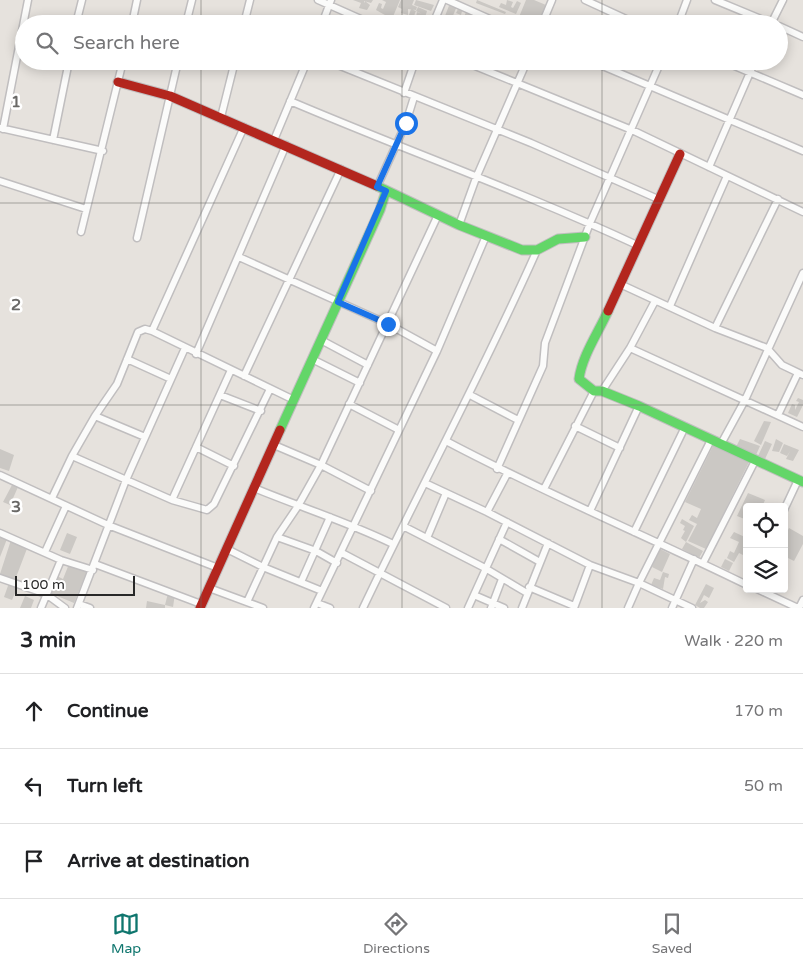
<!DOCTYPE html>
<meta charset="utf-8">
<style>
body{margin:0;font-family:"Varela Round",sans-serif;background:#f2f2f2;color:#202124}
.controls{position:absolute;right:15px;bottom:15px;display:grid;overflow:hidden;border-radius:5px;box-shadow:0 2px 12px #0003}
.controls button{width:45px;height:45px;display:grid;place-items:center;padding:0;border:0;border-bottom:1px solid #e0e0e0;background:#fff;color:#202124;font:25px sans-serif}
.scale{position:absolute;left:15px;bottom:12px;width:120px;box-sizing:border-box;padding-left:5px;border:2px solid #282828;border-top:0;font-size:14px;line-height:18px;white-space:nowrap;color:#282828;-webkit-text-stroke:4px #fff;paint-order:stroke}
.stop{position:absolute;width:15px;height:15px;margin:-11px;border:4px solid #1a73e8;border-radius:50%;background:#fff}
.stop.end{background:#1a73e8;border-color:#fff;box-shadow:0 1px 5px #0008}
.list{margin:0;padding:0;list-style:none}
h2{display:flex;justify-content:space-between;align-items:center;height:65px;margin:0;padding:0 20px;font-size:21px}
h2 small{font-size:16px;font-weight:400;color:#757577}
.list li{display:grid;grid-template-columns:32px 1fr auto;gap:15px;align-items:center;box-sizing:border-box;height:75px;padding:0 20px;border-top:1px solid #e0e0e0}
.list b{display:block;font-size:19px;white-space:nowrap}
.list em{font-size:16px;font-style:normal;color:#757577}
.icon{flex:none;width:28px;height:28px;fill:none;stroke:currentColor;stroke-width:2;stroke-linecap:round;stroke-linejoin:round}
.map{position:relative;flex:none;width:803px;height:608px;overflow:hidden}
.search{position:absolute;background:#fff;box-shadow:0 2px 12px #0003;left:15px;right:15px;top:15px;height:55px;display:flex;align-items:center;gap:12px;box-sizing:border-box;padding:0 18px;border-radius:28px;color:#757577;font-size:19px}
.sheet{height:290px;background:#fff}
nav{display:flex;justify-content:space-around;align-items:center;box-sizing:border-box;height:70px;border-top:1px solid #e0e0e0;background:#fff;font-size:14px;color:#757577}
nav a{display:grid;justify-items:center;gap:2px}
nav .on{color:#0f766e}
.map>svg:first-child{display:block}
.building{fill:#cbc8c4}
.lines{fill:none;stroke-linecap:round;stroke-linejoin:round}
.street-casing{stroke:#c0bebf;stroke-width:9}
.fast-casing{stroke:#c0bebf;stroke-width:11}
.jam-casing{stroke:#c0bebf;stroke-width:11}
.street{stroke:#fbfbfa;stroke-width:6}
.fast{stroke:#63d668;stroke-width:9}
.jam{stroke:#b3261e;stroke-width:9}
.route{stroke:#1a73e8;stroke-width:6}
.grid{fill:none;stroke:#6a6967;stroke-width:1;stroke-opacity:0.55}
.grid-label{font-size:16px;text-anchor:middle;font-weight:bold;fill:#6a6967;stroke:#fff;stroke-width:5;stroke-linejoin:round;paint-order:stroke}
</style>
<div class="map">
<svg width="803" height="608" viewBox="0 0 803 608">
<rect width="100%" height="100%" fill="#e6e2dd"/>
<!-- building -->
<path class="building" d="M353 0H373L371 3 364 1V3L365 1 370 5 367 10 359 8 361 3Z
M382 0H400L392 19 376 10 379 3 382 4 381 8 383 9 386 2Z
M401 0H414L412 5 417 7 416 10 408 9V15L401 13 402 9 398 7Z
M416 0 434 5 431 11 414 5Z
M477 0 506 12 505 14 476 3Z
M507 0 513 2 511 7 513 8 517 1 521 3 516 14 499 7 501 3 506 5Z
M526 0H534L546 5 538 24 519 17Z
M450 3 457 6 452 18 445 16Z
M418 7 427 11 423 24H411L412 21 415 22 417 12 422 14 416 11Z
M459 7 476 14 475 17 471 15 468 21 473 23 474 20 482 23 484 17 494 21 487 24H461L466 12 462 11 461 15 456 13Z
M411 9 416 11 415 13 413 20 409 23 403 19 405 16 408 18Z
M798 398 803 400V405L797 417 788 413 792 404 795 405V410L799 402 796 401Z
M764 421 771 422 761 445 754 441Z
M740 439 760 446 756 455 736 447Z
M776 439 783 443 779 452 772 451Z
M765 441 772 444 765 459 758 456Z
M715 442 750 460 706 549 688 541 697 524 689 520 692 515 697 518 701 509 685 502Z
M784 444 799 450 793 461 786 459 790 451 787 456 780 453Z
M0 449 14 455 9 471 0 468Z
M12 485 18 487 10 505 3 502Z
M748 493 765 500 762 507H747V520L737 516Z
M682 519 694 526 686 542 681 538 685 531 683 530 685 526 680 523Z
M789 528 803 536V544L794 561 784 556V538Z
M734 532 747 538 744 546 747 548 745 556 739 553 734 562 727 558 730 551 734 553 739 542 730 538Z
M67 533 77 537 70 554 60 550Z
M0 536 7 539 0 557Z
M11 540 28 546 15 580 0 574Z
M686 542 703 551 699 558 682 549Z
M660 549 670 554 662 572 652 567Z
M725 559 733 563 729 571 721 567Z
M69 564 87 571 74 603 50 593 57 576 63 579Z
M663 572 669 574 668 578 665 577 663 589 651 585 654 578 660 580Z
M9 583 18 586 12 600 4 597Z
M706 584 714 588 709 598 704 595 700 603 705 600 708 602 704 608H700L695 605Z
M168 593 175 594 173 607 165 605V608H146L147 601 165 605Z
M25 596 34 600 31 608H20Z"/>
<g class="lines">
<!-- street casing -->
<g class="street-casing">
<path id="street" d="M318 0 372 24
M447 0 501 24
M585 0 637 24
M715 0 773 24
M76 24 82 0
M132 24 137 0
M186 24 192 0
M244 24 250 0
M322 24 331 0
M433 24 443 0
M542 24 552 0
M678 24 687 0
M771 24 783 0
M779 26 803 37
M328 61 531 143 658 199
M463 61 632 130 803 212
M591 61 803 151
M723 61 803 95
M404 93 415 61
M290 101C405 150 523 192 637 245
M221 117 235 61
M0 128 103 151
M3 129 28 0
M53 140 69 61
M274 140 307 61
M709 167 755 61
M0 181 86 209
M377 187 406 123 414 97
M459 225 476 178 527 61
M81 232 123 61
M137 238 178 61
M239 257 388 324 437 351
M620 284 715 328 767 348 782 365 803 375
M670 306 727 176
M715 328 778 199
M152 331 244 127
M321 340 368 365
M630 348 803 427
M196 354 286 145
M127 359 171 379
M312 359 360 383
M244 376 341 169
M602 391 630 348 655 301
M220 395 261 411
M470 395 518 420
M349 404 399 430
M778 415 798 373
M95 416 145 437
M575 426 620 448
M446 441C544 493 647 536 747 585
M721 444 745 400 803 273
M274 445 321 465 371 491
M196 447 234 466
M72 456 172 500 207 510 214 504 270 389
M497 469 543 366 545 343 590 223 661 61
M0 475 108 525 218 568
M425 483 487 512 590 565 639 583 692 608
M254 488C300 507 348 522 393 544
M544 489 594 391
M52 498 72 456 95 416 117 384 138 332 145 329 152 331 294 400
M172 500 231 370
M784 510 798 480
M590 511 639 406
M487 512 507 474
M403 526 485 568 527 593
M634 532 685 427
M0 533 61 560 93 570
M277 537 316 551 337 563
M427 538 446 493
M499 539 540 562
M227 549 263 567 322 591
M45 552 66 506
M342 553 446 608
M703 563 756 459
M95 564 201 604
M0 578 46 594 65 608
M301 582 330 517
M529 587 574 606
M209 588 263 608
M757 589 798 608
M474 595 504 608
M247 602 277 537 298 506 321 465 438 215
M317 603 330 608
M79 604 90 608
M41 608 61 560
M77 608 126 480 185 348
M314 608 437 351 486 236
M363 608C420 488 483 372 537 250
M468 608 507 522
M491 608 502 579
M522 608 548 543
M574 608 590 565
M628 608 639 583 711 440
M672 608 694 559
M799 608 803 600"/>
</g>
<!-- fast casing -->
<g class="fast-casing">
<path id="fast" d="M377 186 459 225 522 250H537L558 239 585 237
M608 311C598 333 582 356 579 379L594 391H602L639 406 803 482
M280 430 380 210 386 191"/>
</g>
<!-- jam casing -->
<g class="jam-casing">
<path id="jam" d="M118 82 170 96 377 186
M608 311 680 154
M200 608 280 430"/>
</g>
<!-- street -->
<use href="#street" class="street"/>
<!-- fast -->
<use href="#fast" class="fast"/>
<!-- jam -->
<use href="#jam" class="jam"/>
</g>
<g class="lines">
<!-- route -->
<path class="route" d="M388 324 338 302 386 191 377 187 406 123"/>
</g>
<!-- grid -->
<path class="grid" d="M201 0V24M402 0V24M602 0V24M201 61V608M402 61V608M602 61V608M0 203H803M0 405H803"/>
<g class="grid-label">
<text x="16" y="107">1</text>
<text x="16" y="310">2</text>
<text x="16" y="512">3</text>
</g>
</svg>
<div class="controls">
<button><svg class="icon" aria-label="locate" viewBox="0 0 24 24"><circle cx="12" cy="12" r="6"/><path d="M12 2v4M12 18v4M2 12h4M18 12h4"/></svg></button>
<button><svg class="icon" aria-label="layers" viewBox="0 0 24 24"><path d="M12 4l9 5-9 5-9-5zM3 14l9 5 9-5"/></svg></button>
</div>
<div class="scale">100 m</div>
<div class="stop" style="left:406px;top:123px"></div>
<div class="stop end" style="left:388px;top:324px"></div>
<div class="search"><svg class="icon" aria-label="search" viewBox="0 0 24 24"><circle cx="10" cy="10" r="6"/><path d="M15 15l6 6"/></svg>Search here</div>
</div>
<section class="sheet">
<h2>3 min<small>Walk · 220 m</small></h2>
<ul class="list">
<li><svg class="icon" aria-label="ahead" viewBox="0 0 24 24"><path d="M12 20V5M6 11l6-6 6 6"/></svg><div><b>Continue</b></div><em>170 m</em></li>
<li><svg class="icon" aria-label="left" viewBox="0 0 24 24"><path d="M17 20v-9H6M10 6l-5 5 5 5"/></svg><div><b>Turn left</b></div><em>50 m</em></li>
<li><svg class="icon" aria-label="arrive" viewBox="0 0 24 24"><path d="M6 21V4h12l-3 4 3 4H6"/></svg><div><b>Arrive at destination</b></div></li>
</ul>
</section>
<nav>
<a class="on"><svg class="icon" aria-label="map" viewBox="0 0 24 24"><path d="M3 6l6-2 6 2 6-2v14l-6 2-6-2-6 2zM9 4v14M15 6v14"/></svg>Map</a>
<a><svg class="icon" aria-label="directions" viewBox="0 0 24 24"><path d="M12 3l9 9-9 9-9-9zM9 14v-3h6M13 9l2 2-2 2"/></svg>Directions</a>
<a><svg class="icon" aria-label="saved" viewBox="0 0 24 24"><path d="M7 4h10v16l-5-4-5 4z"/></svg>Saved</a>
</nav>
